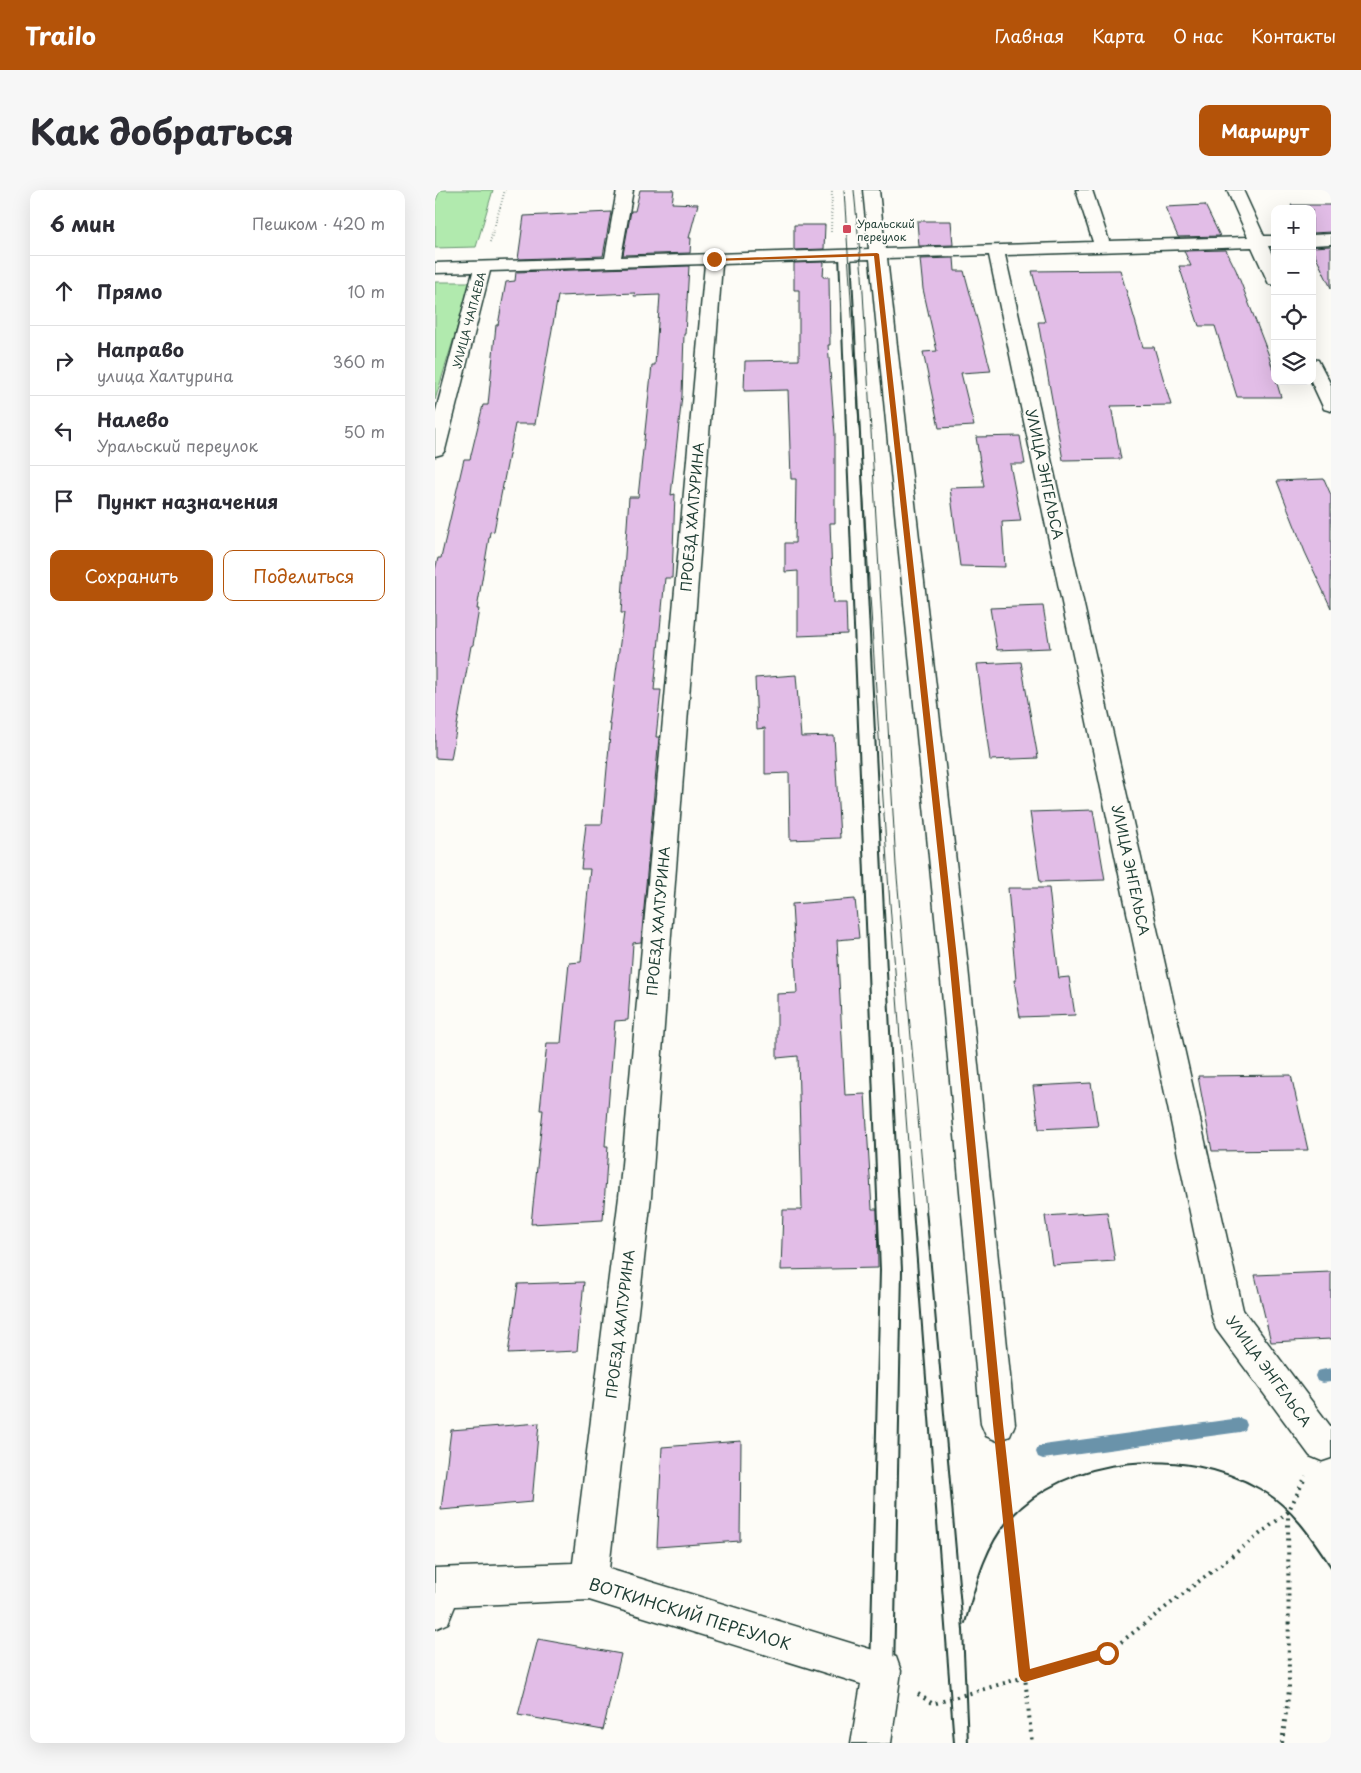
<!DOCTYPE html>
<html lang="ru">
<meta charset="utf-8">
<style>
body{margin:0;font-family:"Playpen Sans",sans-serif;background:#f7f7f7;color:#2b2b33}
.controls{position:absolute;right:15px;top:15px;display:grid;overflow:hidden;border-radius:10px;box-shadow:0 5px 20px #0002}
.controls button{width:45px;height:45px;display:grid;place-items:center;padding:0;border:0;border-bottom:1px solid #e1e1e2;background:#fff;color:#2b2b33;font:25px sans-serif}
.stop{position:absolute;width:15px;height:15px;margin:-11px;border:4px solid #b45309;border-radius:50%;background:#fff}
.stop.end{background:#b45309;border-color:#fff;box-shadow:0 1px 5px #0008}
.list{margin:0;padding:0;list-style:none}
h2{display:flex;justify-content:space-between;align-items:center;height:65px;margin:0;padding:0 20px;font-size:21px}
h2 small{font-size:16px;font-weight:400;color:#7c7c81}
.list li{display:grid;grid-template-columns:32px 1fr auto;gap:15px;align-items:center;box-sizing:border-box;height:70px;padding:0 20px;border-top:1px solid #e1e1e2}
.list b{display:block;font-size:19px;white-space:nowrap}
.list p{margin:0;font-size:16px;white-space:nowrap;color:#7c7c81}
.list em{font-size:16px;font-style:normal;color:#7c7c81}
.actions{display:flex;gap:10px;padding:15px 20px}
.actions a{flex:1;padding:11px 0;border:1px solid #b45309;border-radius:10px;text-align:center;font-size:18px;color:#b45309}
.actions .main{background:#b45309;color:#fff}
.icon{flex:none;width:28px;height:28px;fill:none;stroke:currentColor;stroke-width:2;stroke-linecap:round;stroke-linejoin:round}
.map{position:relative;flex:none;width:896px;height:1553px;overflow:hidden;border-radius:10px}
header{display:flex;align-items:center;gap:30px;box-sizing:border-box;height:70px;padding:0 25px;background:#b45309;color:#fff}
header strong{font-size:24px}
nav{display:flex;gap:28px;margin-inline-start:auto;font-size:18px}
.intro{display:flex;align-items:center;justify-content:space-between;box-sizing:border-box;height:120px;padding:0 30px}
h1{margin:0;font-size:35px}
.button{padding:12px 22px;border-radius:10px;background:#b45309;color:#fff;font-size:18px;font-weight:700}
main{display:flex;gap:30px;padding:0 30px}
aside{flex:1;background:#fff;border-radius:10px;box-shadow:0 5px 20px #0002}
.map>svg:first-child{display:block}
.green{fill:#b1eaae;stroke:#689471}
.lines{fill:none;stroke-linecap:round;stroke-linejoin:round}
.stream{fill:#6b93aa;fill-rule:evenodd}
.building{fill:#e2bde7;stroke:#1f3d34}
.service-casing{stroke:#1f3d34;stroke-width:4}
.minor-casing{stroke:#1f3d34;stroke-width:3}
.path-far1{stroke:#1f3d34;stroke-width:2;stroke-dasharray:0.5 2.5;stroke-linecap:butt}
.path{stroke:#1f3d34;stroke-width:4;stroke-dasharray:2 5;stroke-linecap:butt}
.service{fill:#fdfcf7;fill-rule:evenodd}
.minor{fill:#fdfcf7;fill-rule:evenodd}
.tram-far1{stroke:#1f3d34;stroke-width:1}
.tram{stroke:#1f3d34;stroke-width:2}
.route{fill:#b45309}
.poi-dot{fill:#d1495b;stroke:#fdfcf7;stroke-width:2}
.labels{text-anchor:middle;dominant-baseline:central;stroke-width:4;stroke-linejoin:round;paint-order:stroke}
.far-poi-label{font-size:11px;fill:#1f3d34;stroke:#fdfcf7;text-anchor:start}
.far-street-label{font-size:11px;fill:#1f3d34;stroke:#fdfcf7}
.street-label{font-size:14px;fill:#1f3d34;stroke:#fdfcf7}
.near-street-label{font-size:16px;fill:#1f3d34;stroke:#fdfcf7}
</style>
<header>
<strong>Trailo</strong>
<nav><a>Главная</a><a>Карта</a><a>О нас</a><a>Контакты</a></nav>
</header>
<div class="intro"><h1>Как добраться</h1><a class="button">Маршрут</a></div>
<main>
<aside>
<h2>6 мин<small>Пешком · 420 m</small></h2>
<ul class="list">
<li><svg class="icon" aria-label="ahead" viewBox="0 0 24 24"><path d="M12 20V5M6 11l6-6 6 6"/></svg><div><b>Прямо</b></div><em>10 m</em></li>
<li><svg class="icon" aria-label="right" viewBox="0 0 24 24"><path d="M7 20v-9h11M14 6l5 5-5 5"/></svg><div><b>Направо</b><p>улица Халтурина</p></div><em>360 m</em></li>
<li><svg class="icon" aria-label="left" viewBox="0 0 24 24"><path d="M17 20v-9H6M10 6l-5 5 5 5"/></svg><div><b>Налево</b><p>Уральский переулок</p></div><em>50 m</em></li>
<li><svg class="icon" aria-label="arrive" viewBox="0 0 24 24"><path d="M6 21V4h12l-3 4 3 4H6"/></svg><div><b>Пункт назначения</b></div></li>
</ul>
<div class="actions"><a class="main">Сохранить</a><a>Поделиться</a></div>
</aside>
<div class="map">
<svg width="896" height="1553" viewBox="0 0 896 1553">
<rect width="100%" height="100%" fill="#fdfcf7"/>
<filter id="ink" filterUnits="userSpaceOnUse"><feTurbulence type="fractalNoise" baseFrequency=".02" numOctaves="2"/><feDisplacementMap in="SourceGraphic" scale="10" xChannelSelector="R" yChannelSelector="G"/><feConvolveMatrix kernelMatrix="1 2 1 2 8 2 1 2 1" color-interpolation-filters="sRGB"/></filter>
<g filter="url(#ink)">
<!-- green -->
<path class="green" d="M5 0H58L41 57 0 58V12Z
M0 92H36L0 210Z"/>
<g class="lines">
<!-- stream -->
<path class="stream" d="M896 1178V1192L887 1193 882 1191 880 1186 882 1181Z
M805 1228 810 1230 812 1235 810 1240 805 1242 608 1269 603 1267 601 1262 603 1257 608 1255Z"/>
</g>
<!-- building -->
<path class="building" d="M205 0H239L237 13 263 14 254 48H256L255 63 188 65 196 21H200Z
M770 15 785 46 743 47 730 17Z
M856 15H896V42L877 43V19H858Z
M176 22 168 66 83 69 89 26Z
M482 31H516L518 55 484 56Z
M359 35H390L389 59 359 60Z
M896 56V98L877 59V57Z
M791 60 801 80 833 163 846 207H802L780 136H764L744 76H756L749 61Z
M519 68 520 81H529L556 181 526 183 539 236 504 238 488 162 502 161 488 99 485 69Z
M389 72 388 87H394L395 155H393L400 244V333H395L398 413H411L412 444 363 446V381L350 382V353H360L361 289H356L353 200 309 201 310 171 364 170V100H359V73Z
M254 76 250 144H249L247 206 236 305 240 304 237 388H230L219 500H226L221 547H224L206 752 198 753 193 830 180 831 170 956H173L168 1030 96 1034 108 920H105L112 853H126L134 773 146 772 155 679H146L151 634H167L176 534H174L189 423H186L194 307H203L217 175H220L225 105 199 106 200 103 123 106 100 234H80L59 341 55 342 42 419H44L38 455 36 456 16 569 0 568V380L3 368H6L29 269H35L48 215H53L61 135H63L71 92 80 91 81 82Z
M685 80 708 157H719L736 215 676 216 686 269 628 270 603 132H610L597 81Z
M585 246 590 274H575L586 331 567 332 570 377 525 376 515 298 549 297 541 247Z
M889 289 896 305V418L870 362 842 291Z
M608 416 615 458 562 460 555 418Z
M586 472 603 568 555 570 542 474Z
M361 485 366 547 399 546 405 648 355 650 354 583 330 584V538L322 539 320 488Z
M658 620 670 690 605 692 595 622Z
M573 698H614L624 788 634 787 640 825 585 827 579 790H581Z
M420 709 424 748 402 750 410 905 430 904 437 1019H442L443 1078 346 1080 348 1020H367L363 866 342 868V804L362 803 357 714Z
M856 885 873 960 777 961 763 886Z
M656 893 663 936 604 939 598 896Z
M672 1022 680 1071 617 1075 610 1026Z
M896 1082V1149L836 1152 820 1085Z
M149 1092 142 1161 73 1164 83 1094Z
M104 1233 97 1312 6 1320 16 1240Z
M306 1251 305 1351 222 1357 227 1257Z
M103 1449 186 1464 168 1540 83 1525Z"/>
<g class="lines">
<!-- service casing -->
<g class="service-casing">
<path id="service" d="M410 62 415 65 466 1080 458 1484 455 1492 447 1495 439 1492 436 1484 446 1080 405 65Z"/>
</g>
<!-- minor casing -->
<g class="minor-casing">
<path id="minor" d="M182 0H198L186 67 434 59 428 0H444L450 59 658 52 641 0H657L674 51 813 47 792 0H808L829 46H840V56H833L840 71V95L834 94 832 90 817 57 570 65 808 1120 896 1237V1268L887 1271 875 1266 781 1139 777 1127 554 65 452 68 532 768 580 1234 575 1246 563 1251 551 1246 546 1234 504 768 435 69 287 74 216 1007 174 1379 461 1467 466 1481 456 1553H416L426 1494 154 1410 20 1416 13 1433 0 1439V1378L138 1373 184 1007 270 74 55 81 10 260 7 264 0 266V224L38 82 0 83V73L170 68Z
M896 44V54L877 55V45Z
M877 169 883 170 896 195V221L889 219 876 191Z"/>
</g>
<!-- path-far1 -->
<path class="path-far1" d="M396 42 397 0
M55 52 70 0"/>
<!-- path -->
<path class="path" d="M567 1269 597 1553
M483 1504 498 1514 672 1463 853 1322 871 1286
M847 1553 854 1500 853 1322"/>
<!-- service -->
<use href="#service" class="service"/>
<!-- minor -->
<use href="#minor" class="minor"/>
<!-- tram-far1 -->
<path class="tram-far1" d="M409 0 453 687 478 1020
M419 0 427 85 461 675 491 1020"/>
<!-- tram -->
<path class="tram" d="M478 1019 519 1553
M491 1019 528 1440 533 1553
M530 1433C540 1399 549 1359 572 1332 631 1263 750 1256 825 1299 856 1316 877 1348 896 1377"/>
</g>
</g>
<!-- route -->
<path class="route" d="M442 63 444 64 522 768 568 1234 595 1479 672 1457 676 1459 677 1463 676 1467 672 1468 590 1492 586 1490 584 1486 558 1234 514 768 439 66 279 71 276 69Z"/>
<!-- markers -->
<rect class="poi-dot" x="407" y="34" width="10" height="10" rx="2.5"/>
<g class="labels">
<!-- far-poi labels -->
<g class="far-poi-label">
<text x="422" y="33">Уральский<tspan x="422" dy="13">переулок</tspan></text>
</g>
<!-- far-street labels -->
<g class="far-street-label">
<text transform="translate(34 130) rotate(-75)">УЛИЦА ЧАПАЕВА</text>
</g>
<!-- street labels -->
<g class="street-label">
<text transform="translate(610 284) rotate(78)">УЛИЦА ЭНГЕЛЬСА</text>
<text transform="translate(257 327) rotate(-85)">ПРОЕЗД ХАЛТУРИНА</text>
<text transform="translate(696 680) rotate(78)">УЛИЦА ЭНГЕЛЬСА</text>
<text transform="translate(223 731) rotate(-85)">ПРОЕЗД ХАЛТУРИНА</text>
<text transform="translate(185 1134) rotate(-83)">ПРОЕЗД ХАЛТУРИНА</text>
<text transform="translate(834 1181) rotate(54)">УЛИЦА ЭНГЕЛЬСА</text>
</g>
<!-- near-street labels -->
<g class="near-street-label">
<text transform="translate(255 1423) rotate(17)">ВОТКИНСКИЙ ПЕРЕУЛОК</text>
</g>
</g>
</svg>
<div class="controls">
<button>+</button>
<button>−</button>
<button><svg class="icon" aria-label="locate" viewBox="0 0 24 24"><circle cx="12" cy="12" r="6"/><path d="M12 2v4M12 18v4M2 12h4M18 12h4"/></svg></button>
<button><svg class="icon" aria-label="layers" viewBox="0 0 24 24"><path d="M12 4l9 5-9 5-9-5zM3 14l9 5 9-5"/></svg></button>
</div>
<div class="stop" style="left:672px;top:1463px"></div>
<div class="stop end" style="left:279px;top:69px"></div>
</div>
</main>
